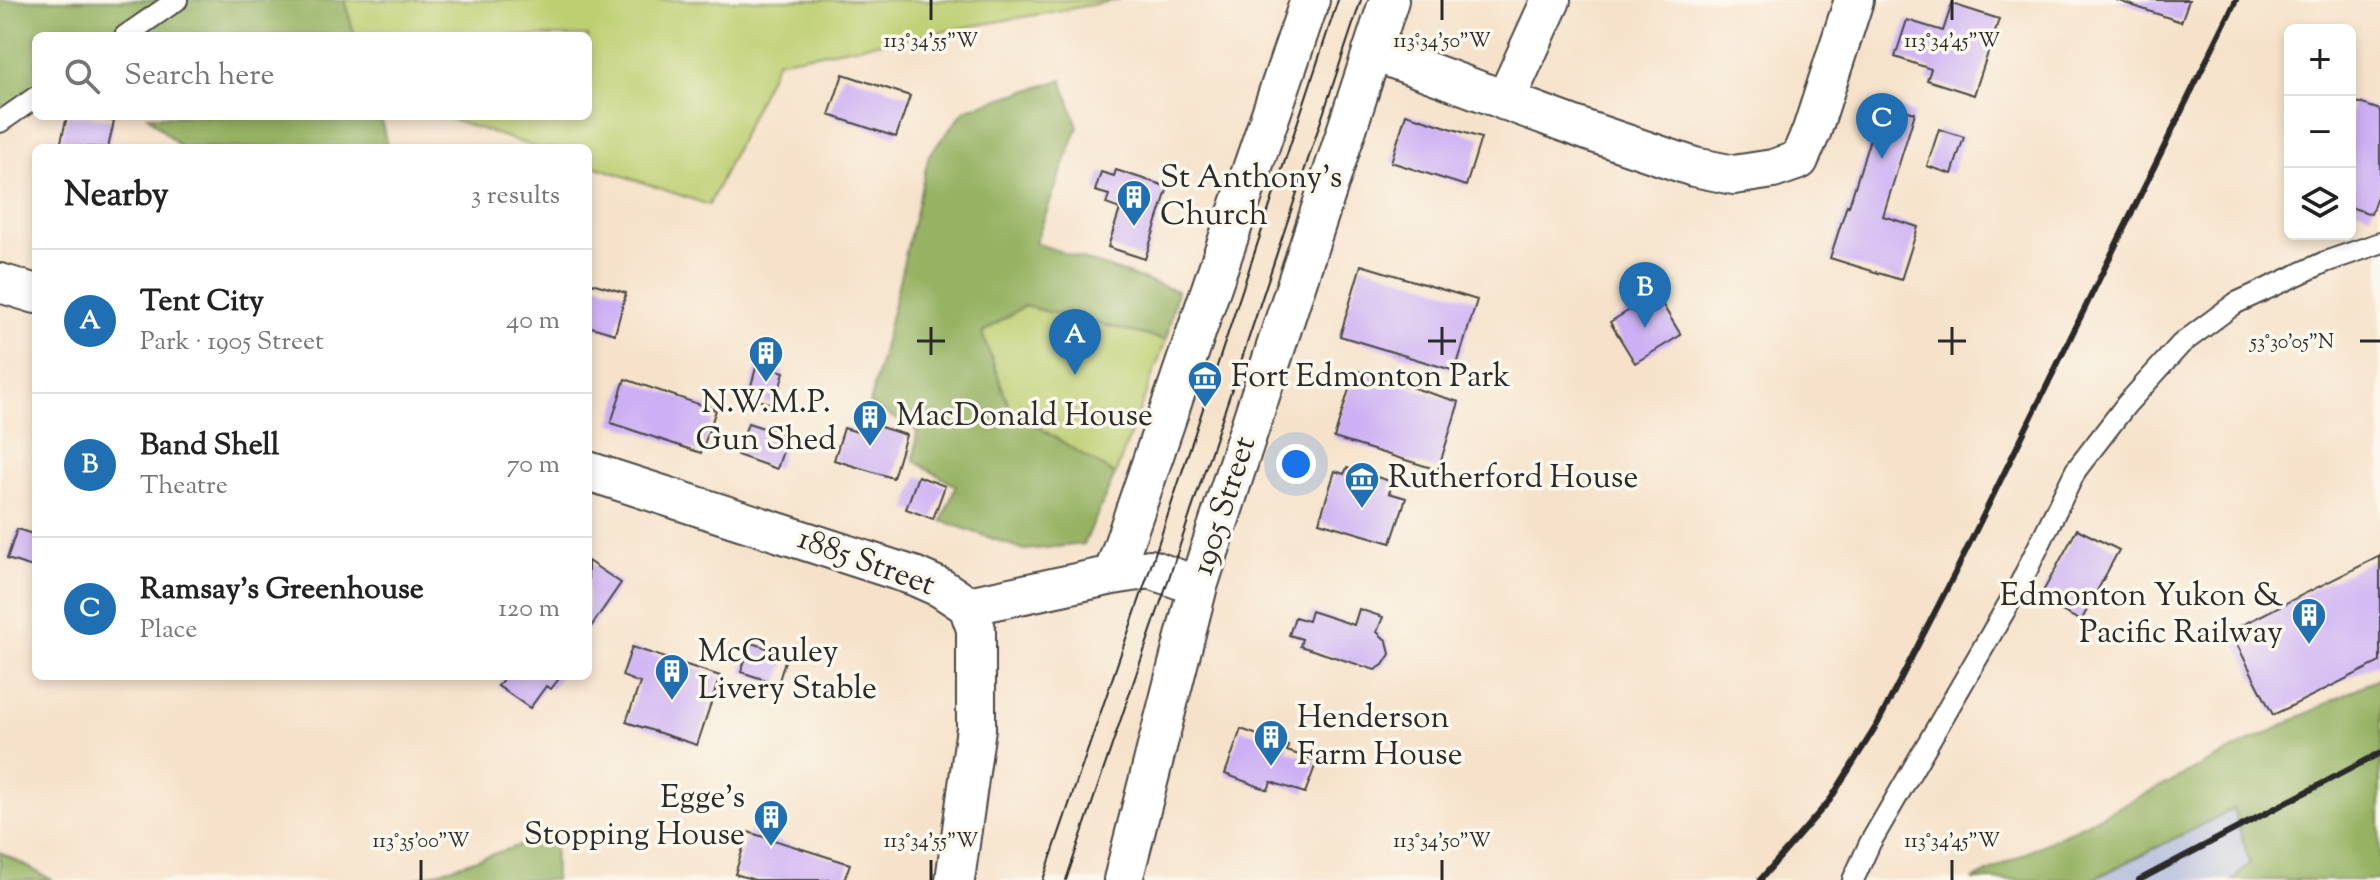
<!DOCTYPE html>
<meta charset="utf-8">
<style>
body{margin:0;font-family:"Sorts Mill Goudy",serif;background:#f6f6f6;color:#222}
.controls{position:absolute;right:24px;top:24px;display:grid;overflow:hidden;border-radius:12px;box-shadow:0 4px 12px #0003}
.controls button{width:72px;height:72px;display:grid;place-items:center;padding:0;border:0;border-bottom:2px solid #e0e0e0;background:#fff;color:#222;font:40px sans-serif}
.you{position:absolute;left:1296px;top:464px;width:28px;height:28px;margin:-20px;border:6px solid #fff;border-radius:50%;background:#1a73e8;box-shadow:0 0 0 12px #1a73e833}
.badge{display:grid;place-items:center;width:52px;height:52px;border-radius:50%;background:#1f6fb2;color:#fff;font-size:26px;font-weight:700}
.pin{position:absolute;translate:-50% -66px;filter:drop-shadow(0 2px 4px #0008)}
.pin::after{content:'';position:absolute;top:42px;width:28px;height:24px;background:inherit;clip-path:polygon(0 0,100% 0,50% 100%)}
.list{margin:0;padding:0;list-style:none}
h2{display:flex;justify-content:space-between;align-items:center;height:104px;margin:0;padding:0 32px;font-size:34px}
h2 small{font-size:26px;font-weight:400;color:#767676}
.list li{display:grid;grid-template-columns:52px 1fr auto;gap:24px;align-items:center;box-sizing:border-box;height:144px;padding:0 32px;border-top:2px solid #e0e0e0}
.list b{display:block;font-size:30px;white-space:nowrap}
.list p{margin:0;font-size:26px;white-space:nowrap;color:#767676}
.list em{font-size:26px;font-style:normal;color:#767676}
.icon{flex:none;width:44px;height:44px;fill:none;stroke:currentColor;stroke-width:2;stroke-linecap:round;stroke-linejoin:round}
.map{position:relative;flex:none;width:2380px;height:880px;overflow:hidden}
.search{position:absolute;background:#fff;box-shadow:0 4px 12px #0003;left:32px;top:32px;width:560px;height:88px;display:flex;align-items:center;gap:20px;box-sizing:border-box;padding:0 28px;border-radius:12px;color:#767676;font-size:30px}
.panel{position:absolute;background:#fff;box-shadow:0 4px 12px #0003;left:32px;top:144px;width:560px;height:536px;border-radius:12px}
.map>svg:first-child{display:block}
.industrial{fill:#bbc3de}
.green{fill:#becf72;stroke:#747d4e;stroke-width:2}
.forest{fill:#96b264;stroke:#606e48;stroke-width:2}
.building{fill:#ccaff4}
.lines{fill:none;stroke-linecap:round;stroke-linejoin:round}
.lane-casing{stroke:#494643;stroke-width:24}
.street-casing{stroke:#494643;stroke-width:42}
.lane{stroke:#fff;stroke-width:20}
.street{stroke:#fff;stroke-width:38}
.tram{stroke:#2b2b2b;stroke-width:2}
.rail{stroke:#2b2b2b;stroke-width:6}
.ticks{fill:none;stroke:#2b2b2b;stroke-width:3}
.labels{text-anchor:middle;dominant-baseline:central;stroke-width:7;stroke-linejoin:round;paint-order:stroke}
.poi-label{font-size:32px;fill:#2b2b2b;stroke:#fbf7ec;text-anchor:start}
.street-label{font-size:32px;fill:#2b2b2b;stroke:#fbf7ec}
.ticks-label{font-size:20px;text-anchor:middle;fill:#2b2b2b;stroke:#fbf7ec;stroke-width:7;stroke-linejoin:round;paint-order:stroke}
</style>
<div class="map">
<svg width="2380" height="880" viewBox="0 0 2380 880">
<rect width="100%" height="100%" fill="#fbf7ec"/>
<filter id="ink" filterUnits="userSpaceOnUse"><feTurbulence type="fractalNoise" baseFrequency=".0125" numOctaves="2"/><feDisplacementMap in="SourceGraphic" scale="16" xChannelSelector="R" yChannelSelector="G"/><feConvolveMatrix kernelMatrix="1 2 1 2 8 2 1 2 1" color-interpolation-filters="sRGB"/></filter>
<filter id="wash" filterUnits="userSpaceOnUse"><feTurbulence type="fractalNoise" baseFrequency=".006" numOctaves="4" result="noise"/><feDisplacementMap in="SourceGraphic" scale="32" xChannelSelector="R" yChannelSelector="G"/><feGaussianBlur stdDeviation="1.8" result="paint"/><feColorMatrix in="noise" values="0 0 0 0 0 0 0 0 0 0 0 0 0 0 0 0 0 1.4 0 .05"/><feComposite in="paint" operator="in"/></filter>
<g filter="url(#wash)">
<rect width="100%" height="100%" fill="#f6e2ca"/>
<!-- industrial -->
<path class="industrial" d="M2234 808 2251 864 2233 880H2092Z"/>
<!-- green -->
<path class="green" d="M344 0H1119L777 61 709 205 588 164V148H538L441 116H588V36H355Z
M1024 306 1166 340 1115 475 1010 409 982 333Z"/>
<!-- forest -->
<path class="forest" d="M0 0H344L355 36H36V95L0 115Z
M1062 80 1078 127 1035 243 1177 291 1166 340 1024 306 982 333 1010 409 1115 475 1084 544 1025 550 942 521 956 486 914 461 917 431 870 404 929 155 966 109Z
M148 116H380L388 148H181Z
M2380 677V880H2233L2250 864 2233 809 2092 880H1972Z
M554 834 555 880H413Z
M0 852 52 880H0Z"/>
<g id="blocks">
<!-- building -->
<path class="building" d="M2116 0H2189L2181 22Z
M1952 4 1999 19 1974 95 1927 80 1931 69 1895 57 1907 20 1943 31Z
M843 74 910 96 896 137 829 115Z
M2351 100 2380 110V187L2371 214 2350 207Z
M1881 103 1915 113 1883 216 1918 227 1901 280 1830 258 1847 205 1849 206Z
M1406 114 1481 138 1466 186 1391 162Z
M67 116H90L114 121 108 148 60 146Z
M1939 129 1964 137 1952 174 1927 166Z
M1116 170 1168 187 1145 259 1108 247 1120 209 1106 204 1109 195 1095 191 1101 172 1114 176Z
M1361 265 1477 300 1455 371 1340 336Z
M588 282 626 293 615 334 588 326Z
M1656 294 1681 335 1635 363 1610 322Z
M757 364 784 372 775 405 748 397Z
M1355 370 1459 402 1438 470 1334 438Z
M625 379 716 410 701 453 611 423Z
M748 423 788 436 777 469 737 455Z
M874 425 906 435 893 478 834 460 844 428 871 436Z
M1347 468 1393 482 1389 493 1406 498 1391 543 1319 522 1335 471 1344 474Z
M918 476 945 486 933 519 906 509Z
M17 529 36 535V568L7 559Z
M2077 529 2119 550 2081 621 2039 599Z
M2380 556V662L2273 715 2230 631Z
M588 561 621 583 588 631Z
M1359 609 1383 617 1377 632 1387 641 1390 654 1383 665 1375 670 1300 646 1302 639 1289 635 1295 617 1308 621 1311 611 1354 625Z
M751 643 787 654 778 684 741 672Z
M632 647 720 676 697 745 626 722 640 683 622 676Z
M505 676H561L551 689 546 686 530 708 498 686Z
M1241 729 1288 746 1287 751 1317 761 1305 793 1271 782 1268 790 1225 774Z
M748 832 850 864 844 880H755L735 874Z"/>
</g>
</g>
<g filter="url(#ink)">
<use href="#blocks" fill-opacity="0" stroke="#494643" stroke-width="2"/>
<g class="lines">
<!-- lane casing -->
<g class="lane-casing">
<path id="lane" d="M125 36 177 0
M0 122 36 97
M1853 880 1870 843 2019 586 2076 470 2126 405 2181 344 2236 303 2325 262 2380 243"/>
</g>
<!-- street casing -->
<g class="street-casing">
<path id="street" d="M1372 51 1588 131 1694 167 1734 175 1773 169 1799 160 1812 130 1854 0
M1505 101 1551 0
M0 283 36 294
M588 471 914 576 941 588 968 606 976 629V728L955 880
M1113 575 1150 569 1198 586
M968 606 1113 575 1310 0
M1123 880 1198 586 1389 0"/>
</g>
<!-- lane -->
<use href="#lane" class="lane"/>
<!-- street -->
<use href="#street" class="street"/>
<!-- tram -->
<path class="tram" d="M1043 880 1150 569 1338 0
M1066 880 1170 575 1361 0"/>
<!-- rail -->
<path class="rail" d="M1760 880 1830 800 1878 723 1958 567 2236 0
M2139 880 2380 753"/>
</g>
</g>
<!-- ticks -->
<path class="ticks" d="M931 0V20M1442 0V20M1952 0V20M931 327V355M1442 327V355M1952 327V355M917 341H945M1428 341H1456M1938 341H1966M2360 341H2380M421 860V880M931 860V880M1442 860V880M1952 860V880"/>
<!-- icons -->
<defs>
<g id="building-pin" transform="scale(1.8)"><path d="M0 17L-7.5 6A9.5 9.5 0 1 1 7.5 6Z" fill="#1f6fb2" stroke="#fbf7ec"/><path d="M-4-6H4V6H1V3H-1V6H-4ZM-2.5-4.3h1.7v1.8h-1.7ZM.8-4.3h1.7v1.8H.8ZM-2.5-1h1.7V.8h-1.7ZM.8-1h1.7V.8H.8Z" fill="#fff"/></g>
<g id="museum-pin" transform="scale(1.8)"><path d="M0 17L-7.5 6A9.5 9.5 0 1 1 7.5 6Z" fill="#1f6fb2" stroke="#fbf7ec"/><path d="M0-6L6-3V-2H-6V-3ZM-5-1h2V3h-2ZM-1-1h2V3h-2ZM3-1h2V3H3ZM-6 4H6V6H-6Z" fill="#fff"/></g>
</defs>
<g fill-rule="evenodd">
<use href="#building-pin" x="1134" y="197"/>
<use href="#building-pin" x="766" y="353"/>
<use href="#museum-pin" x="1205" y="378"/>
<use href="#building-pin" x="870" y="417"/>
<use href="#museum-pin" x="1362" y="479"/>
<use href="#building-pin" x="2309" y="615"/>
<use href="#building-pin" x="672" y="671"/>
<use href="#building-pin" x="1271" y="737"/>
<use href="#building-pin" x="771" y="817"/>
</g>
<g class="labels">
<!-- poi labels -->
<g class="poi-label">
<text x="1160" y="179">St Anthony's<tspan x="1160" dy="37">Church</tspan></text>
<text x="1231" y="378">Fort Edmonton Park</text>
<text x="766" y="404" text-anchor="middle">N.W.M.P.<tspan x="766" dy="37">Gun Shed</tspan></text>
<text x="896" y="417">MacDonald House</text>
<text x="1388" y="479">Rutherford House</text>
<text x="2283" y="597" text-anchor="end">Edmonton Yukon &amp;<tspan x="2283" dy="37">Pacific Railway</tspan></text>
<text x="698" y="653">McCauley<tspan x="698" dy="37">Livery Stable</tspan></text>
<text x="1297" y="719">Henderson<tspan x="1297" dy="37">Farm House</tspan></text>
<text x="745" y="799" text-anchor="end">Egge's<tspan x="745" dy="37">Stopping House</tspan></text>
</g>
<!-- street labels -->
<g class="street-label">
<text transform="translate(1225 506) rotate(-72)">1905 Street</text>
<text transform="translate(866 563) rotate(20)">1885 Street</text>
</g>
</g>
<g class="ticks-label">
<text x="931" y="47">113°34'55"W</text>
<text x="1442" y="47">113°34'50"W</text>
<text x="1952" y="47">113°34'45"W</text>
<text x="2292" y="348">53°30'05"N</text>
<text x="421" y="847">113°35'00"W</text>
<text x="931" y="847">113°34'55"W</text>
<text x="1442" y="847">113°34'50"W</text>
<text x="1952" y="847">113°34'45"W</text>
</g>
</svg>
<div class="controls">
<button>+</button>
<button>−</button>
<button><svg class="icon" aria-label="layers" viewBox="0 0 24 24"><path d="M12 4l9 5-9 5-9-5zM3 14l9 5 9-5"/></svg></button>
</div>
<div class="you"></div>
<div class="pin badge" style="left:1075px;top:375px">A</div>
<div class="pin badge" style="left:1645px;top:328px">B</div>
<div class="pin badge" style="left:1882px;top:159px">C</div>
<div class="search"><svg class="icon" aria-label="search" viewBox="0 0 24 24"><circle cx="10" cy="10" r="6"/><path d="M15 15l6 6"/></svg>Search here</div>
<section class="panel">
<h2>Nearby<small>3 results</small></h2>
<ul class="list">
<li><span class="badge">A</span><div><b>Tent City</b><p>Park · 1905 Street</p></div><em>40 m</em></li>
<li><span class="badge">B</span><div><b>Band Shell</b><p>Theatre</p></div><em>70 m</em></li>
<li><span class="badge">C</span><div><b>Ramsay's Greenhouse</b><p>Place</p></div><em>120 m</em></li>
</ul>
</section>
</div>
